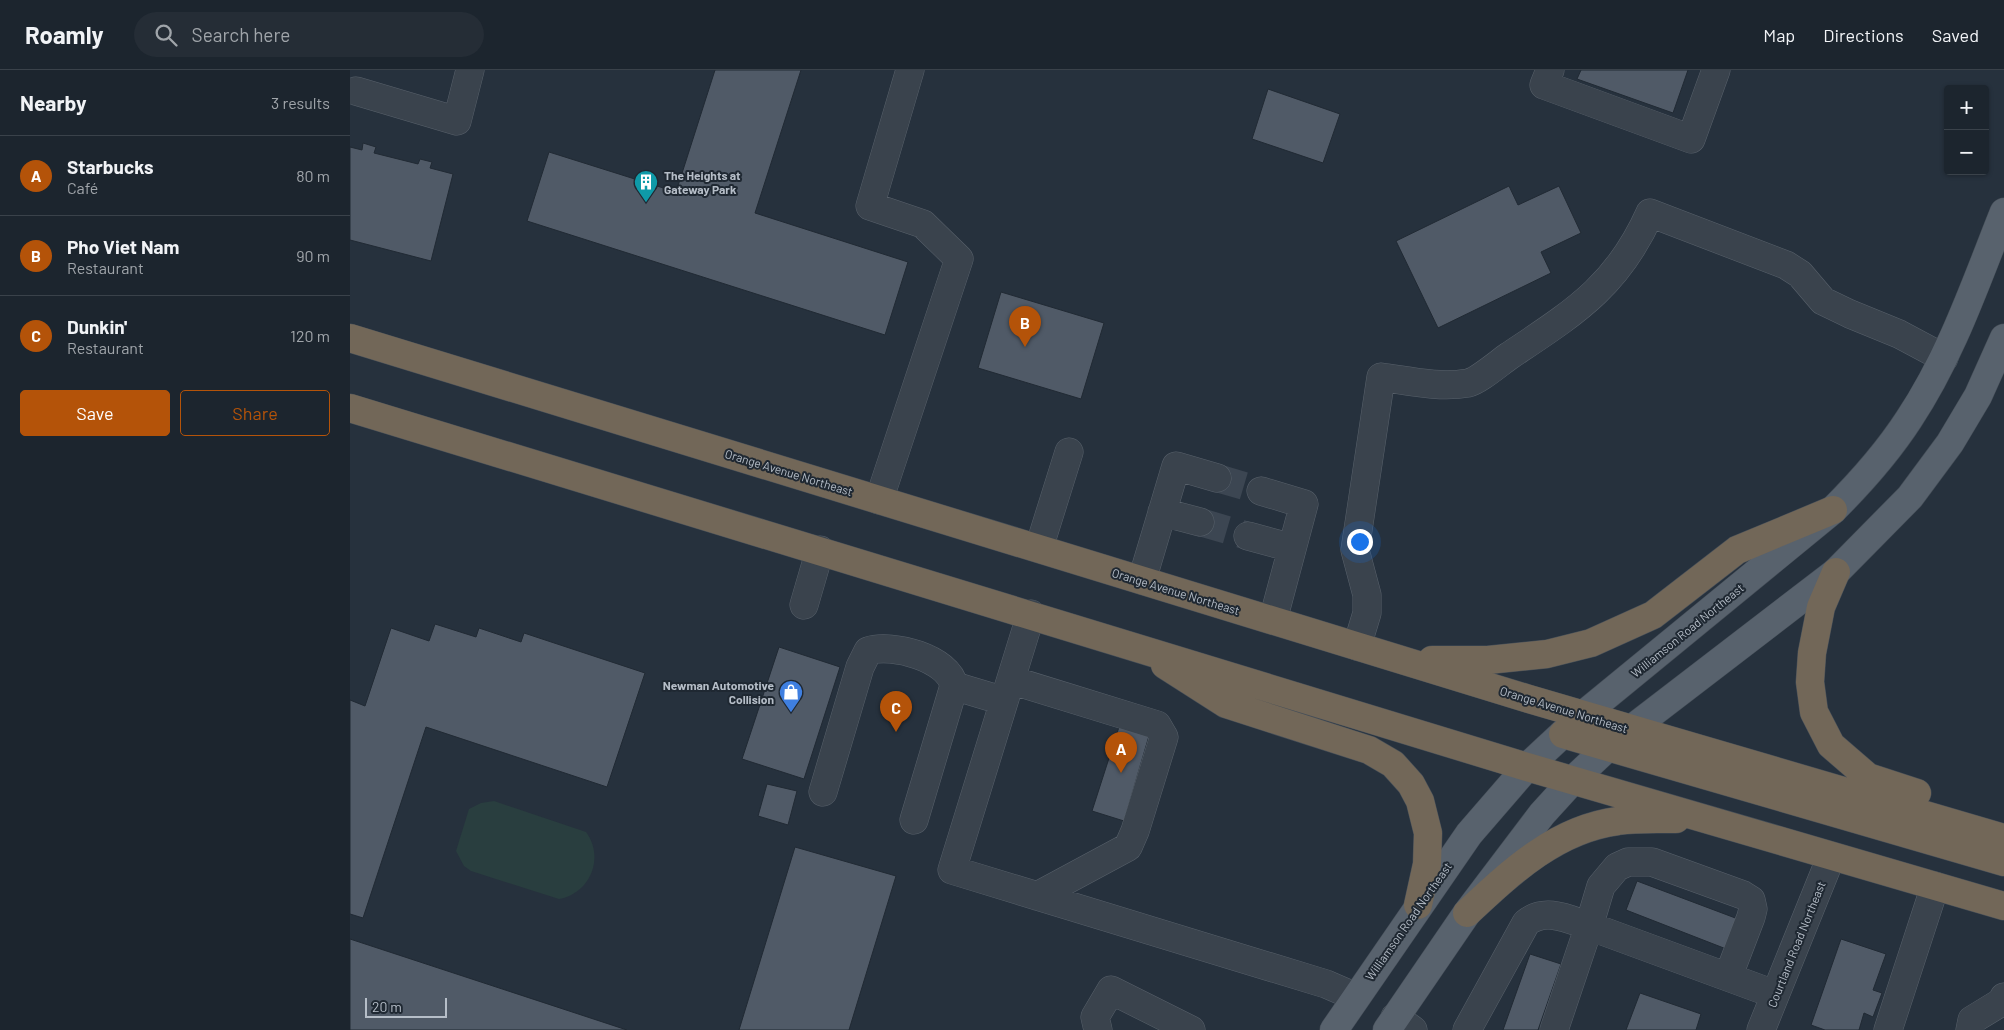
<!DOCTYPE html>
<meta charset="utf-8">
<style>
body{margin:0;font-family:Barlow,sans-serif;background:#252d36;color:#f1f3f6}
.controls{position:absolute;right:15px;top:15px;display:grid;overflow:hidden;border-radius:5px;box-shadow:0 1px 4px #0004}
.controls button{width:45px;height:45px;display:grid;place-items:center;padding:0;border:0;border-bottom:1px solid #3a424a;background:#1c252e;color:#f1f3f6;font:25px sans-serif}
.scale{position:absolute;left:15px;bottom:12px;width:82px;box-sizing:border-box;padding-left:5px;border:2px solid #b6bec8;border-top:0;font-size:14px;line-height:18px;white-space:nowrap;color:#b6bec8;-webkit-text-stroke:4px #1f2832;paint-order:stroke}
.you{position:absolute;left:1009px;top:471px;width:18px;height:18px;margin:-12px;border:4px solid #fff;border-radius:50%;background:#1a73e8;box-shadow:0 0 0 8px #1a73e833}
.badge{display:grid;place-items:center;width:32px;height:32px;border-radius:50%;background:#b45309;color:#fff;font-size:16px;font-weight:700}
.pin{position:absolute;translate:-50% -41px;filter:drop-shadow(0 1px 2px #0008)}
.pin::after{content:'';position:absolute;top:26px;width:18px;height:15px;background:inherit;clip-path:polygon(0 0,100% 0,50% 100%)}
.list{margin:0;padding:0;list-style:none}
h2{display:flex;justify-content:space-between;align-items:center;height:65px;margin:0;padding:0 20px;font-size:21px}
h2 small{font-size:16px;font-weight:400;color:#a0a5aa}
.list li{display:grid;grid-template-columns:32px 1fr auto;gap:15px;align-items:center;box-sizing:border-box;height:80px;padding:0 20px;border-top:1px solid #3a424a}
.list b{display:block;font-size:19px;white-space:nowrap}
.list p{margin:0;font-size:16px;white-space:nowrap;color:#a0a5aa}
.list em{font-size:16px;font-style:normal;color:#a0a5aa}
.actions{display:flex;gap:10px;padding:15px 20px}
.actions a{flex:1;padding:11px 0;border:1px solid #b45309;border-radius:5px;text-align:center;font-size:18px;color:#b45309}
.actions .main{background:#b45309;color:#fff}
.icon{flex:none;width:28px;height:28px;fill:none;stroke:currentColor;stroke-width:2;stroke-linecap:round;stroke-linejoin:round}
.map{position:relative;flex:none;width:1654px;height:960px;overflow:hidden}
header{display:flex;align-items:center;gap:30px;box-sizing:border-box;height:70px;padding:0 25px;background:#1c252e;border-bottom:1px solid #3a424a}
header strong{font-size:24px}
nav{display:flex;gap:28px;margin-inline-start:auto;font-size:18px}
.search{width:350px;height:45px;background:#252d36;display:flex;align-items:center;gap:12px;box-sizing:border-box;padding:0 18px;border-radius:28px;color:#a0a5aa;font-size:19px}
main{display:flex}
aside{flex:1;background:#1c252e}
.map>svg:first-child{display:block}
.green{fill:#293e3f}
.building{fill:#505a67;stroke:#212a34}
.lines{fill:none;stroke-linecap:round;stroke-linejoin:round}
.minor-tunnel{stroke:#3c4652;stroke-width:28;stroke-dasharray:28 14;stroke-linecap:butt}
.minor-casing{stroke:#58616b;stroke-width:29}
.major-casing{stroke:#434c56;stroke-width:29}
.highway-casing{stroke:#454e58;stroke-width:29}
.minor{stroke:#3a434d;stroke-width:28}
.major{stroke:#58626d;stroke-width:28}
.highway{stroke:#726758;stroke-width:28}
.labels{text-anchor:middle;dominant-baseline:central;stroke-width:4;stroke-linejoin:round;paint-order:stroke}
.poi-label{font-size:12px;font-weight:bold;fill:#b6bec8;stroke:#1f2832;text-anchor:start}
.street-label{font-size:12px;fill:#b6bec8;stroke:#1f2832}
</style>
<header>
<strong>Roamly</strong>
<div class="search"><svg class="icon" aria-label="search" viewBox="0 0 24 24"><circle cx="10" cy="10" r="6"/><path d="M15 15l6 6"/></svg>Search here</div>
<nav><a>Map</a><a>Directions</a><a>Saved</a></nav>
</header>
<main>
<aside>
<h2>Nearby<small>3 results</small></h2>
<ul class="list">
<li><span class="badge">A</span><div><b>Starbucks</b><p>Café</p></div><em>80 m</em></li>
<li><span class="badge">B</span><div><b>Pho Viet Nam</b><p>Restaurant</p></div><em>90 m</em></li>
<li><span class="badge">C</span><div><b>Dunkin'</b><p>Restaurant</p></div><em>120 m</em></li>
</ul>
<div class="actions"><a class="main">Save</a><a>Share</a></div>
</aside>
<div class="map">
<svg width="1654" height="960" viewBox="0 0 1654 960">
<rect width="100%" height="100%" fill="#26313d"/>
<!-- green -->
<path class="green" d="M144 731 236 762C255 788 240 823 209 829L121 801 114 796 106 781 119 739 131 733Z"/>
<!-- building -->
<path class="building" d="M365 0H451L405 143 558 192 535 265 177 151 199 82 326 122Z
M1231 0H1338L1323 43 1227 9Z
M918 19 990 44 973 93 902 69Z
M13 73 26 77 24 83 68 94 70 89 82 92 80 98 103 104 81 191 0 170V77L12 80Z
M1159 116 1168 135 1209 116 1231 163 1191 182 1201 203 1088 258 1046 171Z
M651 222 754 253 731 329 628 298Z
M85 554 126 567 129 558 171 572 174 563 295 603 257 717 76 657 13 848 0 844V630L15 636 41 558 79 571Z
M429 577 490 597 454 709 392 689Z
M769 657 799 666 774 751 742 741Z
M417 714 447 721 438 755 408 746Z
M445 777 546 806 499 960H389Z
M1287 811 1396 852 1384 882 1276 840Z
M0 869 277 960H0Z
M1491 869 1536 884 1523 920 1532 923 1523 947 1514 943 1509 960H1475L1461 955Z
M1180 884 1211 894 1188 960H1153Z
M1290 923 1351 944 1346 960H1276Z"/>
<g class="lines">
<!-- minor-tunnel -->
<path class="minor-tunnel" d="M867 408 911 421
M850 452 898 466"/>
<!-- minor casing -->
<g class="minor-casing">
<path id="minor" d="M1200 0 1194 15 1341 69 1366 0
M6 21 107 51 120 0
M911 421 954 434 923 550
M529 430 609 189 573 154 520 136 560 0
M812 442 850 452
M898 466 942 478
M689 478 719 382
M792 510 826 396 867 408
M454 535 470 480
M681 544 602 800 976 914 1006 927
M1007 576 1017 543V525L1005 480 1031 307C1060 311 1089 318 1118 313 1128 311 1149 293 1159 286 1223 243 1267 217 1300 143L1436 195 1450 204 1473 231 1500 244 1549 264 1594 288
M661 610 807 655 814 667 785 761 778 777 687 826
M604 616 654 631
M473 722 510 597 518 581C542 573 599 588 604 616L564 750
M1045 947 1063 960
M748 960 745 947 761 920 841 960
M1117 960 1176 853C1195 837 1218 849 1239 856L1251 816 1267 797 1278 792H1302L1393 825 1401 830 1403 839 1401 847 1378 907
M1204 960 1239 856 1424 924
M1411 960 1481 787
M1538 960 1585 816
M1620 960 1622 950 1653 931 1654 927"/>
</g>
<!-- major casing -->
<g class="major-casing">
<path id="major" d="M984 960 1119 764 1177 697 1233 645 1483 440C1511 412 1537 383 1559 349 1601 286 1626 212 1654 142
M1037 960 1117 843 1192 744 1223 710 1258 677 1486 502 1560 427 1600 373 1628 326 1654 268"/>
</g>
<!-- highway casing -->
<g class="highway-casing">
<path id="highway" d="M0 268 1179 629 1654 768
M0 338 1177 697 1654 836
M1486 502 1471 537 1462 583 1460 612 1464 642 1481 675 1518 707 1567 723
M1082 590H1138L1197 584 1241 573 1303 545 1387 480 1483 440
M815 595 876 634 1019 680 1043 694 1061 714 1070 731 1078 763 1077 794 1068 835
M1213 664 1654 792
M1117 843C1161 802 1206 759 1268 751 1287 748 1307 749 1326 749"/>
</g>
<!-- minor -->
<use href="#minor" class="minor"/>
<!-- major -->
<use href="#major" class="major"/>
<!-- highway -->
<use href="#highway" class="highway"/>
</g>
<!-- icons -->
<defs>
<g id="building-pin" transform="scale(1.25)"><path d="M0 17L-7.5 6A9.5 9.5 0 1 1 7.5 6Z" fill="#0f9aa8" stroke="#1f2832"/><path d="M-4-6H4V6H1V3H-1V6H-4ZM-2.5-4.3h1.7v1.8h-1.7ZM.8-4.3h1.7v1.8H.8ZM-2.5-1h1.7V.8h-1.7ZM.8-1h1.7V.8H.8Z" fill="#fff"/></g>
<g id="shop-pin" transform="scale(1.25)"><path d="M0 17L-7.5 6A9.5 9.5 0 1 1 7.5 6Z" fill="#3f7fe0" stroke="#1f2832"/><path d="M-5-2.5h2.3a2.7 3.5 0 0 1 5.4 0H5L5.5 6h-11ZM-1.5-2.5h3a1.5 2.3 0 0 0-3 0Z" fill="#fff"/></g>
</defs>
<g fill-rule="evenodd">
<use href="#building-pin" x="296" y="112"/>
<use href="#shop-pin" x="441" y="622"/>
</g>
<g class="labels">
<!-- poi labels -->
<g class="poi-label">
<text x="314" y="105">The Heights at<tspan x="314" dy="14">Gateway Park</tspan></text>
<text x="424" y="615" text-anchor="end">Newman Automotive<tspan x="424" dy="14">Collision</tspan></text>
</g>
<!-- street labels -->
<g class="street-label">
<text transform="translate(439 402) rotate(17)">Orange Avenue Northeast</text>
<text transform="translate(826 521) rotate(17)">Orange Avenue Northeast</text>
<text transform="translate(1337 560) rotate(-39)">Williamson Road Northeast</text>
<text transform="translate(1214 639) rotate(17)">Orange Avenue Northeast</text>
<text transform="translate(1058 851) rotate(-55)">Williamson Road Northeast</text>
<text transform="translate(1446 874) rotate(-68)">Courtland Road Northeast</text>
</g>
</g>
</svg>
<div class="controls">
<button>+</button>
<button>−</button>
</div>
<div class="scale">20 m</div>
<div class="you"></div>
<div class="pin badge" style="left:771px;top:703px">A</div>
<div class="pin badge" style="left:675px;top:277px">B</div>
<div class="pin badge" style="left:546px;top:662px">C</div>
</div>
</main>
